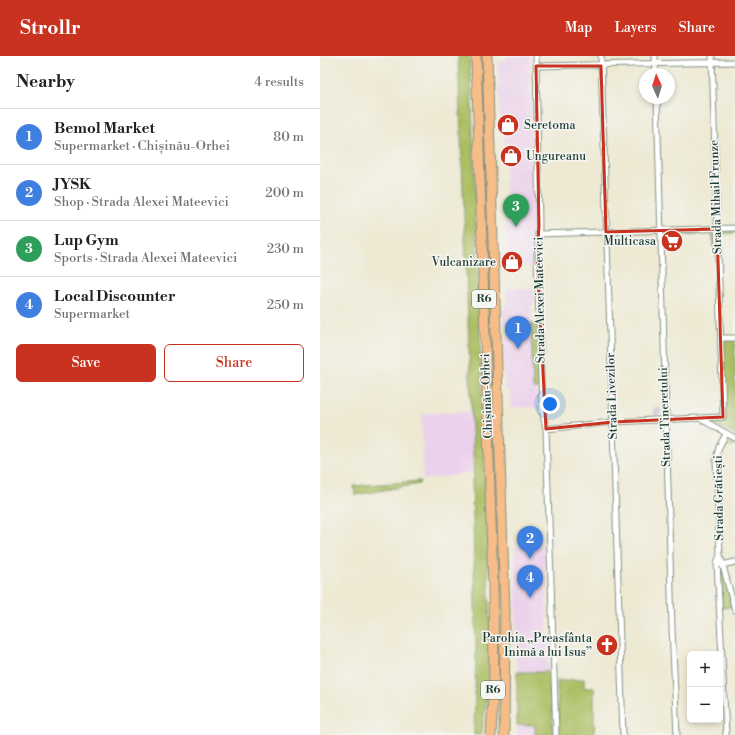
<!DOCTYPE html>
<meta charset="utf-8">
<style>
body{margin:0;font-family:"Libre Bodoni",serif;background:#f6f6f6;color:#202124}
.controls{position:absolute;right:12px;bottom:12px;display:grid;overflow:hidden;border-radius:6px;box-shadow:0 2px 6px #0003}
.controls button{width:36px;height:36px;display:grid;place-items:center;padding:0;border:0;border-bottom:1px solid #e0e0e0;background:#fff;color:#202124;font:20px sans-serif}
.compass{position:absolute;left:319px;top:12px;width:36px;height:36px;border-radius:50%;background:#fff;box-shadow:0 2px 6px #0003;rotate:356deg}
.you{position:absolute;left:230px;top:348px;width:14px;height:14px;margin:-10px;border:3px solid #fff;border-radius:50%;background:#1a73e8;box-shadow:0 0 0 6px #1a73e833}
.badge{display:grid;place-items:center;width:26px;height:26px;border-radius:50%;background:#c8321e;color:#fff;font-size:13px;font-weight:700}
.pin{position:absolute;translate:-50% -33px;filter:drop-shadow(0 1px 2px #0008)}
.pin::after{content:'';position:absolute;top:21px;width:14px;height:12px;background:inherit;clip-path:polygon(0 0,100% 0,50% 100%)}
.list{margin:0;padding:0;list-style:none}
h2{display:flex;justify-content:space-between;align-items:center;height:52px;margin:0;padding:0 16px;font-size:17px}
h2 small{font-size:13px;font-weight:400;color:#757577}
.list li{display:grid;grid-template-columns:26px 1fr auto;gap:12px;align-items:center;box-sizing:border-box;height:56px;padding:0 16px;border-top:1px solid #e0e0e0}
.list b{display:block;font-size:15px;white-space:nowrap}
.list p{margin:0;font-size:13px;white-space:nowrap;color:#757577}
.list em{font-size:13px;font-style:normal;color:#757577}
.actions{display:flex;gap:8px;padding:12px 16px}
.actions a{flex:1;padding:9px 0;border:1px solid #c8321e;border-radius:6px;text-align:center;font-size:14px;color:#c8321e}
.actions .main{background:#c8321e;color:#fff}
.map{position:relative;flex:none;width:415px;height:679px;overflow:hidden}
header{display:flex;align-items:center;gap:24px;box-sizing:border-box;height:56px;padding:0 20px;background:#c8321e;color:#fff}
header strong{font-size:19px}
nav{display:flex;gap:22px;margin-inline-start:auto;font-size:14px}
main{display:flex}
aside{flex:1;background:#fff}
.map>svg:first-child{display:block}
.built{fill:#ebd1eb}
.industrial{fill:#cbbfd5}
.green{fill:#abbe62;stroke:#657e4b}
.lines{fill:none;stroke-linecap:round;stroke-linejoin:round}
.minor-casing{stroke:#869384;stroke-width:7}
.trunk-casing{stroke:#869384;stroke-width:11}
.minor{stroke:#fff;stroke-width:5}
.trunk{stroke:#f7bd88;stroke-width:9}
.marked{fill:none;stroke:#c8321e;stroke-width:3;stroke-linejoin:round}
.labels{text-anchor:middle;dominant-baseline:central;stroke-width:3;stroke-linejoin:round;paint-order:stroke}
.shield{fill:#f6f6f2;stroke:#60746d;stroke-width:1}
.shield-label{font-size:11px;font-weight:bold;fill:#1f3d34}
.poi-label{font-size:12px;fill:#1f3d34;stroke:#f6f6f2;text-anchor:end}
.street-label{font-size:12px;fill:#1f3d34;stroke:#f6f6f2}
</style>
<header>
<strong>Strollr</strong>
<nav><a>Map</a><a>Layers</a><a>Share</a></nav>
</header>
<main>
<aside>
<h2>Nearby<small>4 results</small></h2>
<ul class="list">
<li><span class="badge" style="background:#3f7fe0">1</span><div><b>Bemol Market</b><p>Supermarket · Chișinău-Orhei</p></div><em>80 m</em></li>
<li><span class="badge" style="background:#3f7fe0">2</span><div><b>JYSK</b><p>Shop · Strada Alexei Mateevici</p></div><em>200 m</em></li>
<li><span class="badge" style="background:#2e9e5b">3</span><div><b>Lup Gym</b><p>Sports · Strada Alexei Mateevici</p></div><em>230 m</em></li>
<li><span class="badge" style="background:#3f7fe0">4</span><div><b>Local Discounter</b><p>Supermarket</p></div><em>250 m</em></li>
</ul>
<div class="actions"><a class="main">Save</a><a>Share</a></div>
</aside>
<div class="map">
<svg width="415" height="679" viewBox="0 0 415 679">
<rect width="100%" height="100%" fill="#f6f6f2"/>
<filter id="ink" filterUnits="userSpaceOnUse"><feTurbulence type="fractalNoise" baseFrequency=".025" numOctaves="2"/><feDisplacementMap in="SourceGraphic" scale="8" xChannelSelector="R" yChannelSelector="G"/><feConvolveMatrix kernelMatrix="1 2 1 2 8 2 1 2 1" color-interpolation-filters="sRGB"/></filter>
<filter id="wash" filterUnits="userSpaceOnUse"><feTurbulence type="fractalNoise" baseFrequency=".012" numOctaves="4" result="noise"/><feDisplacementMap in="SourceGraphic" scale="16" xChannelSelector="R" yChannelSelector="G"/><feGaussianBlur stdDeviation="0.9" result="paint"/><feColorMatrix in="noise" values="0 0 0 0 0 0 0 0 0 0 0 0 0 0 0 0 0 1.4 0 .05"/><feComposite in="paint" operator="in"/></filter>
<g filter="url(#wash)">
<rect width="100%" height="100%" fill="#ede9d3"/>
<!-- built -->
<path class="built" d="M187 0H210L212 95 216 158V174L214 183H212L213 210 187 211 184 66H180L178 5H186Z
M345 179H362L363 191H346Z
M187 232H214V249H211L212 268 183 269 182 253 187 252Z
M211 281 213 332H217L218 351 192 352 190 334H185L183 282Z
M152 355 154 416 103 424 102 358Z
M224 489 229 616H197L195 490Z
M197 669H215V679H197Z"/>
<!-- industrial -->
<path class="industrial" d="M332.5 356a4.5 4.5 0 1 1 9 0a4.5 4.5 0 1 1-9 0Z"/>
<!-- green -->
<path class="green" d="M138 0H149L151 21 170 567 168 639 163 665 162 679H154L156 590 152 423H154Z
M415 175V177L402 178 403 198H401L400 178 403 176Z
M392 176 394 177 395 191H393L392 177 366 179 367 177Z
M211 267 216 270 219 332H213Z
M415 284V379L385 363 407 364 404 285Z
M409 383 415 386V389L400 393 404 385Z
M100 425 99 428 35 439 34 430Z
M400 505 412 551 402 552Z
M197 616H231L233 679H215V669H197Z
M264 623V632H274V670H275L273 679H239L237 625Z"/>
</g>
<g filter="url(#ink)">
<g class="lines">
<!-- minor casing -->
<g class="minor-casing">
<path id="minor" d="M216 0 219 170 217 202 222 353 226 373 236 679
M281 0 303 679
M335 0 336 18
M216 10 415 6
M337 42 352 572 357 679
M218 178 415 172
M401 282H415
M379 362 403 361 392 0
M226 373 293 366 379 362 415 382
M406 378 399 391 396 404 400 499 415 554
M400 499 397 507 406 679
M402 509 415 506"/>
</g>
<!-- trunk casing -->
<g class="trunk-casing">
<path id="trunk" d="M156 0 173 528 174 621 171 679
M167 0 185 556 184 679"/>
</g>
<!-- minor -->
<use href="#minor" class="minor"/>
<!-- trunk -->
<use href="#trunk" class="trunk"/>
</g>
</g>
<!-- marked area -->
<path class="marked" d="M216 10H281L286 176 397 173 403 361 293 366 226 373 217 202 219 170Z"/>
<!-- icons -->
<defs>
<g id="shop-disc" transform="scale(1.15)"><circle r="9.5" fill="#c8321e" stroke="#f6f6f2"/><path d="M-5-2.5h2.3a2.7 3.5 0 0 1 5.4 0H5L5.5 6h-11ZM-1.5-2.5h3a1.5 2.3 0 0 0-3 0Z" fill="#fff"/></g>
<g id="supermarket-disc" transform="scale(1.15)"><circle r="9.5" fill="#c8321e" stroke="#f6f6f2"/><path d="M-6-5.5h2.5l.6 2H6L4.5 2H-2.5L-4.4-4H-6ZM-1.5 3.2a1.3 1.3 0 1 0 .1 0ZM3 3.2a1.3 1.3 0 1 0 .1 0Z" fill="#fff"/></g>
<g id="church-disc" transform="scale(1.15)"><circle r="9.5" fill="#c8321e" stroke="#f6f6f2"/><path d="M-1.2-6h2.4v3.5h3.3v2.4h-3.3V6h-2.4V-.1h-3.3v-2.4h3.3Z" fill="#fff"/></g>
</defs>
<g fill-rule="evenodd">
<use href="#shop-disc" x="188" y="69"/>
<use href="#shop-disc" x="191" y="100"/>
<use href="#supermarket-disc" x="352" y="185"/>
<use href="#shop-disc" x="192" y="206"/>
<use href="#church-disc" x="287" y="589"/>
</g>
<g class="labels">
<!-- shield labels -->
<g class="shield">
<rect x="152" y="234" width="24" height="18" rx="3"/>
<rect x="161" y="625" width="24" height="18" rx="3"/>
</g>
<g class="shield-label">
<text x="164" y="243">R6</text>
<text x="173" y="634">R6</text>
</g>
<!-- poi labels -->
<g class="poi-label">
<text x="204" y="69" text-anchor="start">Seretoma</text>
<text x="206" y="100" text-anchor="start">Ungureanu</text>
<text x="336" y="185">Multicasa</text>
<text x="176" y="206">Vulcanizare</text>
<text x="272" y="582">Parohia „Preasfânta<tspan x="272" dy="14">Inimă a lui Isus”</tspan></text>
</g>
<!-- street labels -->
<g class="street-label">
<text transform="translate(396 141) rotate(-92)">Strada Mihail Frunze</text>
<text transform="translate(220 244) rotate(-91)">Strada Alexei Mateevici</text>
<text transform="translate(167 340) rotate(-92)">Chișinău-Orhei</text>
<text transform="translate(292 340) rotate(-92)">Strada Livezilor</text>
<text transform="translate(345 361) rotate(-92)">Strada Tineretului</text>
<text transform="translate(399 442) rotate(-91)">Strada Grătiești</text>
</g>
</g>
</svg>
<div class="controls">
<button>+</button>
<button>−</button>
</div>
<svg class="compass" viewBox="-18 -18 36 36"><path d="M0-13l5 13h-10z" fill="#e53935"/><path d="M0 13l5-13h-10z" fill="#757577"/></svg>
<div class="you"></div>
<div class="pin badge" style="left:198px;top:293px;background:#3f7fe0">1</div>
<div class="pin badge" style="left:210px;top:503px;background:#3f7fe0">2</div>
<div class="pin badge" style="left:196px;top:171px;background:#2e9e5b">3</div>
<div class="pin badge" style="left:210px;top:542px;background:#3f7fe0">4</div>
</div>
</main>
